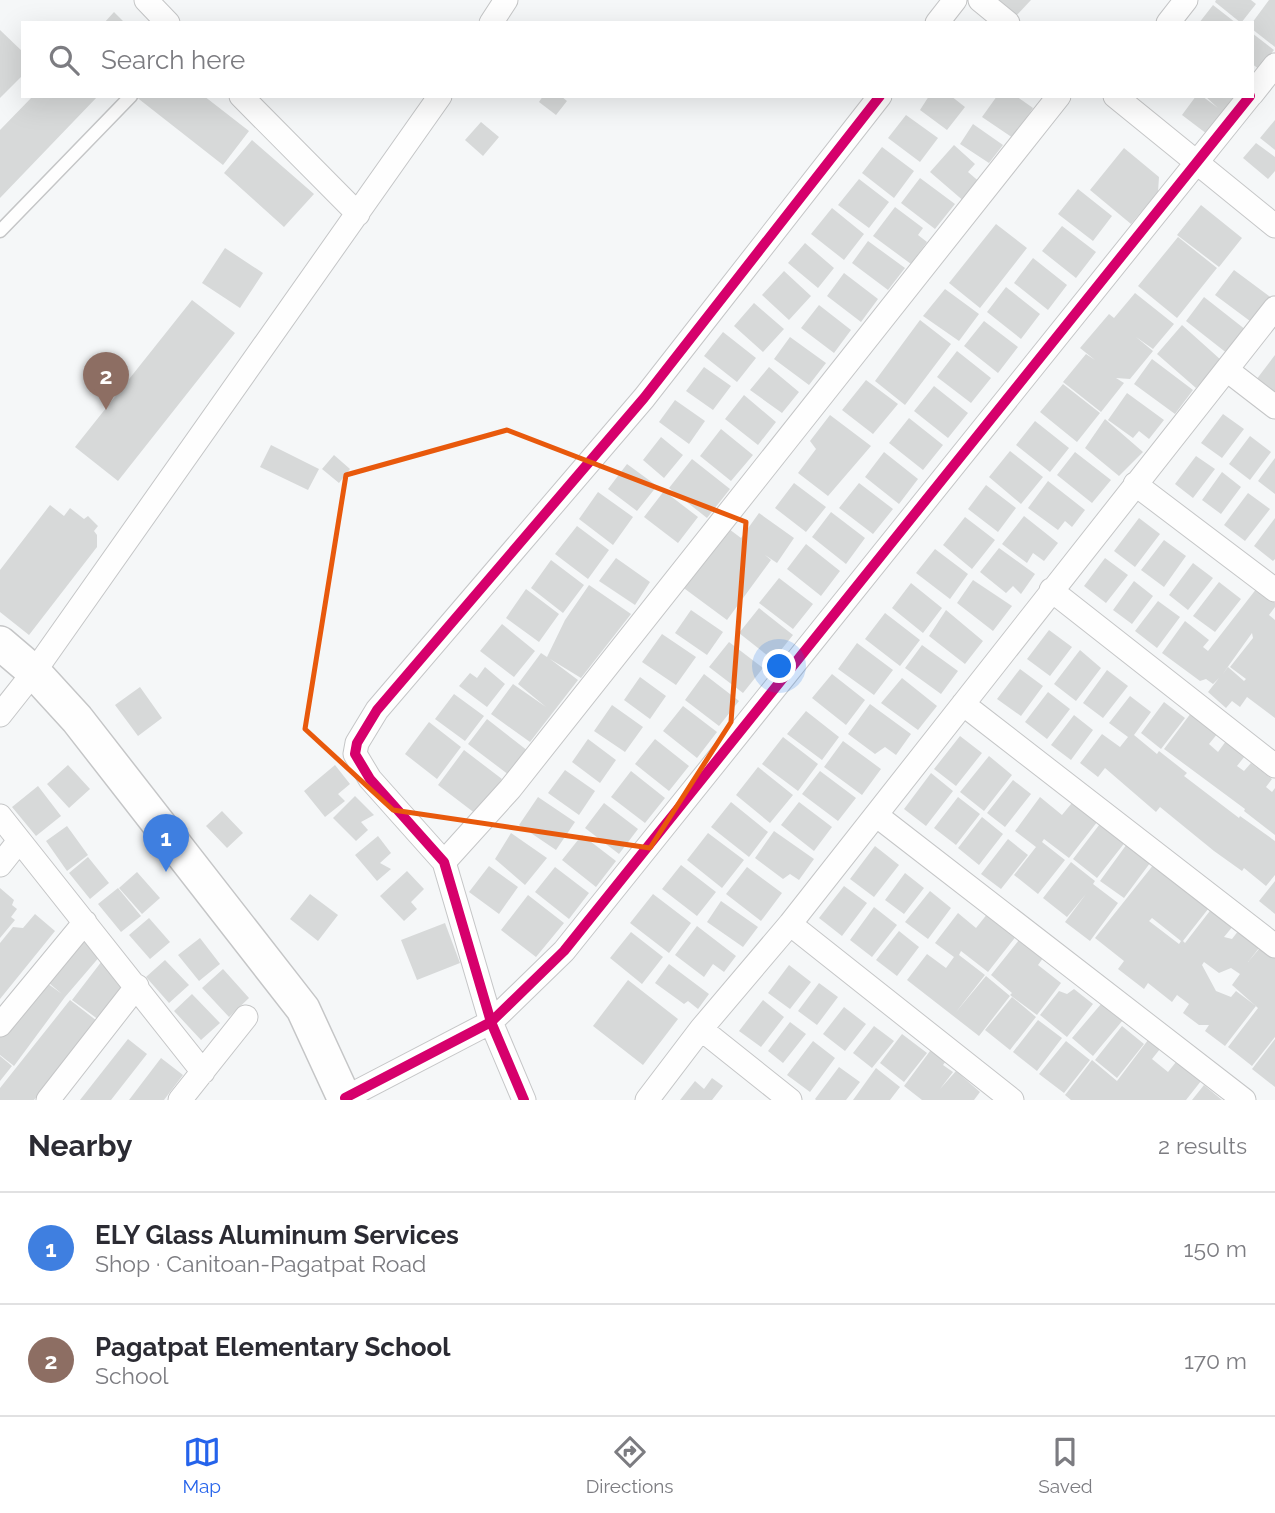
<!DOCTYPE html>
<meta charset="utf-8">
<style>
body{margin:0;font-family:Raleway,sans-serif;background:#f7f7f7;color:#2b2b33}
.you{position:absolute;left:780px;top:667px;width:24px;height:24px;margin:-18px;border:5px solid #fff;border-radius:50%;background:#1a73e8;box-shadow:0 0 0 10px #1a73e833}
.badge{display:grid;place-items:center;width:46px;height:46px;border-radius:50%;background:#2563eb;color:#fff;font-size:23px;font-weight:700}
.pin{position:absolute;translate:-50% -58px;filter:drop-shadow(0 2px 4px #0008)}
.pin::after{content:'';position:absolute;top:37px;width:24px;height:21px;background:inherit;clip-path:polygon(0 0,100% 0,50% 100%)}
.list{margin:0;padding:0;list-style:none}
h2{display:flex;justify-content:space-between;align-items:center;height:91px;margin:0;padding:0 28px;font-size:30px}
h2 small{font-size:23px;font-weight:400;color:#7c7c81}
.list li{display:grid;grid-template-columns:46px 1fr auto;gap:21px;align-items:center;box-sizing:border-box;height:112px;padding:0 28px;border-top:2px solid #e1e1e2}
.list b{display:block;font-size:26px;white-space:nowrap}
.list p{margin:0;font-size:23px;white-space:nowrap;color:#7c7c81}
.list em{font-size:23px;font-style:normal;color:#7c7c81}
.icon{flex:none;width:38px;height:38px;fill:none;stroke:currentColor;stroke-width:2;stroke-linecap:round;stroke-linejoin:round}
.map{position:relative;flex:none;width:1275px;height:1100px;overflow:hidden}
.search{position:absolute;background:#fff;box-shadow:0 7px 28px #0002;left:21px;right:21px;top:21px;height:77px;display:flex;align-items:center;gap:18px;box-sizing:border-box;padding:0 24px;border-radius:0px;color:#7c7c81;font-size:26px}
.sheet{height:315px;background:#fff}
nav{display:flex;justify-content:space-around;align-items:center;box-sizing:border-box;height:98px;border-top:2px solid #e1e1e2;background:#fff;font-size:19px;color:#7c7c81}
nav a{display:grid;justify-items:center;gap:4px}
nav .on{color:#2563eb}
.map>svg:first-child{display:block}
.building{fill:#d7d9d9;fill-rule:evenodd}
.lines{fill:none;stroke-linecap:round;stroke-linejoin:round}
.lane-casing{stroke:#c5c6c7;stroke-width:15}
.street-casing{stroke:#c5c6c7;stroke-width:25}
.secondary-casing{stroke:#c5c6c7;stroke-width:36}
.lane{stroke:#fefefe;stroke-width:12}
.street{stroke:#fefefe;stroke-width:23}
.secondary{stroke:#fefefe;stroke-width:33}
.cycleway-casing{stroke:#fff;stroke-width:15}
.cycleway{stroke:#d6006c;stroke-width:10}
.marked{fill:none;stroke:#e8590c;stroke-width:5;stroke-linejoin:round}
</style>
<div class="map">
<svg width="1275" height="1100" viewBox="0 0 1275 1100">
<rect width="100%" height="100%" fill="#f5f7f8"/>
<!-- building -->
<path class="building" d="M997 0H1031L1015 17Z
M1216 0H1251L1256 4 1241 23 1215 2Z
M1269 0H1275V47L1252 29V23Z
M1213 5 1236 23H1199Z
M114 12 125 23H104Z
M0 30 23 52V75L0 98Z
M1252 33 1274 50 1259 69 1252 64Z
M33 96H98L0 198V130Z
M135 96H204L249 131 223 165Z
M543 96H561L567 101 556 115 539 102Z
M929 96H951L965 107 947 130 920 110Z
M997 96H1016L1033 108 1013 138 982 117Z
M1196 96H1202L1218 108 1205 96H1236L1207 134 1182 115Z
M906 115 938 138 920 162 888 138Z
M1275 120V150L1260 138Z
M481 122 499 137 483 156 465 140Z
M973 124 1003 145 989 163 960 144Z
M252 140 314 194 284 227 224 173Z
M1256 143 1275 157V171L1268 179 1243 158Z
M954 145 975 164 968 172 982 184 966 203 930 172Z
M882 147 914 171 894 198 862 173Z
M1124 148 1159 177 1158 192 1131 224 1090 190Z
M920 178 955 204 935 229 901 203Z
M859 179 889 202 869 228 838 205Z
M1078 189 1112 216 1093 241 1058 214Z
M1201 205 1242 238 1219 267 1177 235Z
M895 207 923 228 918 235 927 242 911 264 873 236Z
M832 208 864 234 844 260 811 234Z
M996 224 1027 248 980 308 949 283Z
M1062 226 1096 252 1076 278 1042 251Z
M1178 237 1217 268 1177 318 1138 286Z
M868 241 905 268 888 290 852 263Z
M805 243 834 268 818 288 788 263Z
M225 248 263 273 240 308 202 283Z
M1033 258 1067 285 1048 310 1014 283Z
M1234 270 1273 299 1254 324 1215 295Z
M784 271 811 296 789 320 762 295Z
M844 273 878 299 861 322 827 296Z
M1006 287 1040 314 1021 339 987 312Z
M945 289 979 314 959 341 923 316Z
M1135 293 1174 324 1153 349 1136 337 1153 351 1130 379 1116 378 1124 383 1101 412 1063 382 1086 354 1095 360 1080 348 1109 314 1114 318Z
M1204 297 1246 330 1228 354 1186 321Z
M192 300 235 333 118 481 75 447Z
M754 303 784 329 763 352 734 326Z
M819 305 851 330 834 353 801 328Z
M920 320 951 344 905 405 875 381Z
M984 321 1018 347 998 373 964 346Z
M1182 325 1221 360 1196 388 1157 354Z
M723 332 756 358 737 382 704 356Z
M790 337 826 363 809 385 774 359Z
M957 351 991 378 971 403 937 377Z
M1275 355V392L1274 393 1256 380Z
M1152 359 1193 390 1175 414 1134 384Z
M704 367 731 386 713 410 686 391Z
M769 367 799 392 782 413 750 390Z
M866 380 898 404 873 434 842 410Z
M1063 384 1100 413 1077 442 1040 412Z
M934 386 968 413 948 438 914 411Z
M1127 393 1164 420 1149 439 1139 431 1133 438 1108 420Z
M744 395 776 422 758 445 725 419Z
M675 400 705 421 689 444 659 422Z
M1223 414 1244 429 1222 458 1201 443Z
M830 415 871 446 828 496 798 473 816 449 810 441Z
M909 418 943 445 923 470 889 443Z
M1105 419 1143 452 1119 476 1085 448Z
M1035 421 1069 448 1050 472 1016 445Z
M721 429 753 455 731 481 700 456Z
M1250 436 1271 452 1250 480 1229 464Z
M661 437 683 455 664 478 643 460Z
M271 445 319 469 308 490 260 467Z
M1010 451 1043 477 1021 504 989 477Z
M884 452 918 479 899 504 865 477Z
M1075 452 1111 480 1092 503 1057 475Z
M334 455 350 469 339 483 322 469Z
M1196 456 1215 469 1193 498 1175 484Z
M1275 458V494L1258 481Z
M692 459 730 489 707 518 669 488Z
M627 464 657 486 637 511 608 489Z
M1222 472 1241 487 1221 514 1202 500Z
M1048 481 1085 510 1072 527 1065 521 1058 530 1028 508Z
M794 483 826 507 806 532 775 508Z
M859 483 893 509 873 534 839 508Z
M986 485 1016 508 998 532 968 509Z
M664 491 698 517 678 543 644 517Z
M598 492 633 517 613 545 579 519Z
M1248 493 1270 509 1245 541 1224 525Z
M50 505 64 516 70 508 84 519 88 516 98 526 94 531 97 535V547L29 635 0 612V570Z
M831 512 865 538 846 564 812 537Z
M759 513 794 538 777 563 765 555 771 560 727 620 681 586 725 526 741 538Z
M1024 516 1058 543 1044 561 1033 553 1027 563 1002 544Z
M965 517 995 540 972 569 943 545Z
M1139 518 1160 534 1135 567 1114 551Z
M1275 518V559L1273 561 1254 546Z
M577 526 609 550 588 579 555 554Z
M1164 540 1186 556 1164 587 1141 570Z
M806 544 840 571 821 596 787 569Z
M999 548 1035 574 1021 594 1013 586 1006 593 980 572Z
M935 549 968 574 950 599 916 573Z
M616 558 650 582 635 605 599 581Z
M1105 558 1128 575 1106 603 1084 586Z
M551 560 584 585 563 613 531 588Z
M1193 563 1213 578 1188 610 1169 595Z
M779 578 813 604 793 629 759 603Z
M973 580 1012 606 993 631 957 603Z
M1134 581 1153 596 1132 624 1113 610Z
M1219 582 1241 599 1215 632 1193 616Z
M911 583 942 608 923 633 892 608Z
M589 585 631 614 581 678 550 659 578 680 530 742 491 714 513 684 546 707 518 684 541 653 547 657 565 620Z
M1257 588 1275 603V607L1269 615 1275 620V718L1247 697 1240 707 1232 701 1226 708 1208 692 1219 678 1213 684 1206 679 1200 681 1162 653 1185 621 1209 640 1203 647 1208 651ZM1252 633 1253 638 1230 667 1246 679 1244 681 1228 667 1222 675Z
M526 589 559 614 539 642 506 618Z
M1158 601 1180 617 1157 648 1135 631Z
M759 608 793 635 773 660 739 633Z
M691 610 723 632 707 655 675 633Z
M946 610 983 641 965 664 929 636Z
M885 613 920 640 900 666 865 639Z
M502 624 535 651 514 677 480 651Z
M1049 630 1072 647 1050 676 1027 659Z
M662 634 696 657 676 685 642 662Z
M729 642 763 668 743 693 709 667Z
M857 643 893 670 874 695 838 669Z
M922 645 958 671 941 694 905 668Z
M1080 650 1101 668 1076 701 1054 684Z
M485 667 505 684 487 707 459 686 470 673 477 678Z
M1020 669 1043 686 1021 716 997 699Z
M1107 670 1128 686 1103 718 1083 703Z
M704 674 739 701 719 726 685 700Z
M832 674 865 700 846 725 812 698Z
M640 677 666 696 650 719 624 700Z
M902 678 937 706 918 730 881 703Z
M140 687 162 718 138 736 115 705Z
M1048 692 1070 709 1047 739 1025 722Z
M454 694 484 716 465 741 435 719Z
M1130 696 1151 712 1134 735 1157 754 1159 751 1187 773 1184 776 1239 818 1240 816 1275 841V875L1266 886 1244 868 1242 871 1214 851 1160 807 1156 812 1105 768 1098 777 1080 763 1102 734 1120 747 1128 737 1109 723Z
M1164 702 1185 718 1161 749 1141 733Z
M870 704 911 734 896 755 885 747 875 754 848 734Z
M612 705 643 727 625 752 594 731Z
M683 706 717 732 697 758 663 731Z
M806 711 839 737 822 760 787 734Z
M1191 713 1218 733 1209 744 1218 752 1226 741 1245 756 1237 766 1244 771 1251 763 1272 779 1266 787 1272 792 1275 788V835L1244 811 1245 809 1164 749Z
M1074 715 1093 730 1071 760 1051 745Z
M487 719 528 751 509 775 468 744Z
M429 722 461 747 437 779 405 754Z
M960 736 982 753 956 786 934 769Z
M783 737 818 764 798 791 762 764Z
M588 739 616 760 600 783 572 762Z
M655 739 689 766 669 791 635 764Z
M843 741 881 769 862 795 824 767Z
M464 750 502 779 476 814 438 785Z
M989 756 1012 775 984 811 960 792Z
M68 765 90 789 69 808 47 784Z
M335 765 350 784 338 794 345 801 325 817 304 791Z
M758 767 793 795 770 823 736 795Z
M565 770 595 791 579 815 548 793Z
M631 771 665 798 645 823 611 797Z
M820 771 856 798 838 821 802 794Z
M931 773 953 791 926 826 904 809Z
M1013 780 1031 794 1005 827 987 813Z
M38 786 61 816 36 836 12 807Z
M355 796 374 815 361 822 368 830 356 841 333 818Z
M538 797 575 822 556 850 519 825Z
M958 797 980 814 956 845 934 828Z
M1040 797 1062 815 1076 798 1101 817 1069 858 1044 839 1042 842 1065 860 1038 894 1014 875 1036 847 1015 831Z
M731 802 768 832 749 857 711 827Z
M799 802 832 827 814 851 781 825Z
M604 803 638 829 619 854 585 828Z
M222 811 243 833 227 848 206 826Z
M1106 816 1130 836 1097 878 1073 859Z
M982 817 1003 834 979 865 958 848Z
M67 826 88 855 67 871 46 841Z
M774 831 814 859 799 880 790 874 783 879 755 858Z
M511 833 547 858 525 885 495 859Z
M708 833 744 860 722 888 687 860Z
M582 835 616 861 596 887 562 860Z
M378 836 391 853 380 863 391 869 377 881 355 855Z
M1132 837 1156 855 1124 898 1100 881Z
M1008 839 1028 855 1001 889 981 874Z
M875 846 899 865 874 897 850 879Z
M88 857 109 883 90 899 69 873Z
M1158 859 1212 904 1183 941 1185 943 1216 903 1238 920 1224 937 1232 939 1242 926 1263 943 1248 962 1265 942 1275 950V1037L1252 1066 1228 1047 1258 1008 1232 985 1240 974 1231 968 1219 973 1204 962 1202 965 1216 991 1231 997 1236 991 1256 1006 1225 1046 1205 1031 1209 1025H1199L1183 1013 1189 1004 1177 995 1172 1002 1148 983 1144 989 1118 969 1124 961 1095 938ZM1152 918 1181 941 1179 944 1149 921Z
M1071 862 1095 881 1093 884 1118 903 1090 941 1065 922 1086 894 1067 917 1043 898Z
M681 865 716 892 697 916 662 889Z
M489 866 518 887 499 914 469 892Z
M555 867 589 893 569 919 535 892Z
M747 867 782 893 761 921 726 894Z
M407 871 424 889 411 902 417 909 404 921 380 896Z
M137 872 160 898 142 914 119 888Z
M905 873 924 888 904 914 885 900Z
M1275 881V914L1259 901Z
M844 886 867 903 842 936 819 918Z
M0 888 14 900 12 905 17 909 11 917 15 920 0 938Z
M118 888 141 916 121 932 98 904Z
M930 891 951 908 928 939 905 922Z
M310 894 338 915 318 941 290 919Z
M653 894 691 923 669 953 630 923Z
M528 895 564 923 536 957 501 930Z
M721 901 758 927 743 947 707 922Z
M874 907 897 925 872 957 850 940Z
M992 908 1021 930 988 972 961 951 959 955 985 975 956 1012 986 976 1010 996 979 1036 907 980 927 954 946 968 954 957 935 943 958 913 976 928Z
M35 914 55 931 0 999V943L13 927 23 928Z
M149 918 170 942 150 959 129 935Z
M445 923 460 963 417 980 401 940Z
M697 926 736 956 724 972 713 964 704 977 675 955Z
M899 931 919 947 897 976 876 960Z
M631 932 663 957 642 984 610 958Z
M78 935 101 955 65 997 14 1066 0 1055V1029L40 978 62 994 43 978Z
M1023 935 1046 954 1038 965 1061 983 1037 1015 1010 995 1012 993 991 975Z
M200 938 220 964 199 981 178 955Z
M105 957 128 979 99 1020 72 1000Z
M165 960 189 985 169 1003 146 977Z
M669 964 709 994 698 1009 688 1001 684 1004 655 983Z
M789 965 811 982 790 1009 768 993Z
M223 969 249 998 229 1017 202 988Z
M628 980 678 1019 643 1065 593 1026Z
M819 983 838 997 817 1025 798 1011Z
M1074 989 1093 1004 1067 1037 1040 1015 1059 991 1067 994Z
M192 994 220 1023 201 1040 174 1011Z
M1012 997 1036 1017 1010 1050 985 1030Z
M1107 997 1128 1014 1093 1056 1072 1038Z
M70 1000 97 1021 34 1100H0V1088Z
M763 1000 784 1017 761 1047 739 1031Z
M844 1007 866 1024 845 1051 823 1034Z
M1038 1020 1062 1038 1037 1071 1013 1052Z
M790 1022 806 1034 783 1063 768 1051Z
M874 1026 894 1041 872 1068 853 1053Z
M1122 1026 1144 1044 1117 1078 1095 1060Z
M902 1034 927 1053 904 1082 880 1063Z
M128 1039 147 1054 111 1100H80Z
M1275 1039V1087L1252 1069Z
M1148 1040 1160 1049 1152 1059 1168 1072 1180 1057 1205 1076 1186 1100H1071L1065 1095 1092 1060 1117 1081Z
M813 1041 835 1058 810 1092 787 1075Z
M1066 1041 1090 1060 1064 1093 1039 1074Z
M936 1043 951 1054 943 1065 953 1072 940 1089 956 1071 980 1092 974 1100H922L904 1086Z
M0 1056 12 1066 0 1081Z
M161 1058 183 1075 164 1100H129Z
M839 1067 860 1082 846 1100H816L815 1099Z
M876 1068 900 1087 890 1100H853Z
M712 1078 723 1086 712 1100H680L695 1081 704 1089Z
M1204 1085 1222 1100H1192Z"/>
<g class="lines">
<!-- lane casing -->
<g class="lane-casing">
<path id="lane" d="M0 231 131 96"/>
</g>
<!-- street casing -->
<g class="street-casing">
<path id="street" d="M146 0 168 23
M980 0 1008 23
M491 23 506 0
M937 23 955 0
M1168 23 1186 0
M1252 94 1275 65
M241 96 358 214
M1115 96 1275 226
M1227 370 1275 407
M1135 484 1275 590
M1051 590 1275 766
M963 704 1275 946
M0 715 34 672 440 96
M876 815 1244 1100
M0 816 203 1072
M444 862 510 789 1059 96
M0 865 19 841
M790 924 1012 1100
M0 1025 85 922
M701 1029 790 1100
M345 1098 491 1022 564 951 1250 96
M48 1100 137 986
M180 1100 246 1017
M524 1100 491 1022 444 862 370 779 355 754 357 743 377 710 644 398 880 96
M647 1100 701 1029 790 924 1275 308"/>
</g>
<!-- secondary casing -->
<g class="secondary-casing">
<path id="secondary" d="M0 643 34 672 77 719 303 1009 345 1100"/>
</g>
<!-- lane -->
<use href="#lane" class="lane"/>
<!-- street -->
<use href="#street" class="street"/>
<!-- secondary -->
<use href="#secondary" class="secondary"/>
<!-- cycleway casing -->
<g class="cycleway-casing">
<path id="cycleway" d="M345 1098 491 1022 564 951 1250 96
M524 1100 491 1022 444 862 370 779 355 754 357 743 377 710 644 398 880 96"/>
</g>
<!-- cycleway -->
<use href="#cycleway" class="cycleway"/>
</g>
<!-- marked area -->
<path class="marked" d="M507 430 746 522 731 722 650 848 393 810 305 729 346 475Z"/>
</svg>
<div class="you"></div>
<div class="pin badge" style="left:166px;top:872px;background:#3f7fe0">1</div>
<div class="pin badge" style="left:106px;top:410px;background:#8d6e63">2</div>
<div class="search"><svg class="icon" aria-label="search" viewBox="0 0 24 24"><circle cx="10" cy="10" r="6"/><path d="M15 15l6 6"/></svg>Search here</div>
</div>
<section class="sheet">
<h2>Nearby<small>2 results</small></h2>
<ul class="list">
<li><span class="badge" style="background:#3f7fe0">1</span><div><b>ELY Glass Aluminum Services</b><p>Shop · Canitoan-Pagatpat Road</p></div><em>150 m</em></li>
<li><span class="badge" style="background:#8d6e63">2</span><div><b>Pagatpat Elementary School</b><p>School</p></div><em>170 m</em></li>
</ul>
</section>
<nav>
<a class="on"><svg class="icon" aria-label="map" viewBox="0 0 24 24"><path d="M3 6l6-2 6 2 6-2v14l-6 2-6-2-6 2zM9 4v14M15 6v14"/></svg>Map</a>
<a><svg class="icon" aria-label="directions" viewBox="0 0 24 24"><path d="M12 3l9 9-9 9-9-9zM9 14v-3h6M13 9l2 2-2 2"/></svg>Directions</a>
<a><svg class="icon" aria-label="saved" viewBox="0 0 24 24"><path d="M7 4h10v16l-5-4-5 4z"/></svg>Saved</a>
</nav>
